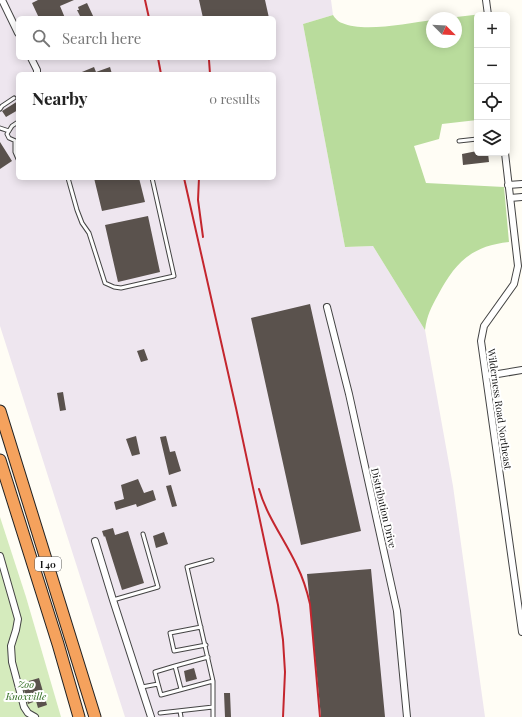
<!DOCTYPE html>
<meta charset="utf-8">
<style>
body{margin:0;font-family:"Playfair Display",serif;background:#f2f2f2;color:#222}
.controls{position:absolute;right:12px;top:12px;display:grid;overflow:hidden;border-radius:6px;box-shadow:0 2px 10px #0003}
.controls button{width:36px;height:36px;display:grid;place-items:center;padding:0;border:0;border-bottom:1px solid #e0e0e0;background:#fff;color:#222;font:20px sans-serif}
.compass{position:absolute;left:426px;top:12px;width:36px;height:36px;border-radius:50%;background:#fff;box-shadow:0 2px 10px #0003;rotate:114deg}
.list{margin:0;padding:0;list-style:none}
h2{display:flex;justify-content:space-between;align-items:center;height:52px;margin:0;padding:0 16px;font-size:17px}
h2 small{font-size:13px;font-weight:400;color:#767676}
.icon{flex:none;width:22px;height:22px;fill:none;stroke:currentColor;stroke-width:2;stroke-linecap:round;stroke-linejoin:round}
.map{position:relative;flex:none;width:522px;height:717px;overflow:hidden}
.search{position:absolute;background:#fff;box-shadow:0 2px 10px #0003;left:16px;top:16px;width:260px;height:44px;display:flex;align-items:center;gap:10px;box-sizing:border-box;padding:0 14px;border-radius:6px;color:#767676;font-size:15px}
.panel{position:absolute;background:#fff;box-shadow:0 2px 10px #0003;left:16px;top:72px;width:260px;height:108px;border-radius:6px}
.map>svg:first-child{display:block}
.industrial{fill:#eee6ef;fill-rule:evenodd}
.green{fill:#d5ebbd}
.forest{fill:#b9dc9c}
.building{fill:#5a524d}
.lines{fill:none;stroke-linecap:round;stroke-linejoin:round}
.lane-casing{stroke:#444;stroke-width:5}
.street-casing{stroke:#444;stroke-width:8}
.highway-casing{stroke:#222;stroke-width:13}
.lane{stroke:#fff;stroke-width:3}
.street{stroke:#fff;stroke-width:6}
.highway{stroke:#f5a25d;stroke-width:11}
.rail{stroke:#c4262e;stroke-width:2}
.labels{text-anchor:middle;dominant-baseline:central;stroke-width:4;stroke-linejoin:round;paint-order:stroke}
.shield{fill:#fff;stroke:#585858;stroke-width:1}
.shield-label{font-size:9px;font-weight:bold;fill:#111}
.street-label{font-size:10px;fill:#111;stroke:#fff}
.park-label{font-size:10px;font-style:italic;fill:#2f6b1f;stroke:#fff}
</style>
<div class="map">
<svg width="522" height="717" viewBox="0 0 522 717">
<rect width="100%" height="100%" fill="#fffdf5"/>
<!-- industrial -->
<path class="industrial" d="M0 0H331L333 15 303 24 345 247 373 246 425 330 453 486 485 717H125L0 326ZM18 18H274V58H18ZM18 74H274V178H18Z"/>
<!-- green -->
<path class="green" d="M0 517 26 597 61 717H0Z"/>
<!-- forest -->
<path class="forest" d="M482 14V15H477V120L442 124 439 139 414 146 426 183 504 187 509 242C471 246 455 263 438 295 431 308 427 315 425 330L373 246 345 247 303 24 333 15C335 18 338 22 342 23 364 33 408 23 432 20V42H456V18H448Z"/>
<!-- building -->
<path class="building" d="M38 0H74L60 6 65 18H39L32 3Z
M199 0H265L269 18H203Z
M87 3 94 18H81L77 10H79L78 7Z
M94 67 96 72 110 67 112 74H77Z
M18 101V110L6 117 2 111Z
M0 142 12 161 0 169Z
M477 151V153H488L489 162 463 165 462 154Z
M94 178H139L145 202 102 211Z
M148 216 160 272 118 282 105 225Z
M310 304 361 531 301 545 251 318Z
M144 349 148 360 141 362 137 351Z
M63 392 66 410 60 411 57 393Z
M136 436 140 454 132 456 126 439Z
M166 436 170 452 175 451 181 471 169 475 160 437Z
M138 479 144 493 153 490 156 500 137 507 136 504 116 510 114 502 124 499 121 485Z
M171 485 177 506 172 507 166 486Z
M113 528 115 535 128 531 144 583 122 590 105 536 104 537 102 531Z
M164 532 168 544 156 548 153 536Z
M371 569 385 717H321L307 574Z
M194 668 197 679 186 682 184 671Z
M39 678 47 705 38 708 36 701 28 704 22 683Z
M224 693H230L231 717H225Z"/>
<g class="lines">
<!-- lane casing -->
<g class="lane-casing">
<path id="lane" d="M0 109 2 106 14 98
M18 122 12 126 7 134 9 138 18 142
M0 128 9 131
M15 141V152L18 159
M459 141 477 139
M68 178 77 210 82 223 89 233 105 283 114 287 121 288 174 276 152 178
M113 600 158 587 143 534
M201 627 170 633 174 651 206 645
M175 666 208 657
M158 684 161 695 213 681 187 567 212 560
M142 687 158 684 155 672 175 666 181 689
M180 711 181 717
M160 713 213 707
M213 717V681"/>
</g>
<!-- street casing -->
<g class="street-casing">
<path id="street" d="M2 0 18 33
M486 0 488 15
M31 58 37 70V74
M505 153 518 266 514 284 484 326 481 341 522 632
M508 185 522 184
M510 198 522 197
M327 307 349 394 397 611 407 717
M486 376 522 370
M95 541 113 600 151 717
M0 556 18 619 16 630 11 646 12 662 24 707 28 713 35 717"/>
</g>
<!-- highway casing -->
<g class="highway-casing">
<path id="highway" d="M0 411 95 717
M0 460 58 644 79 717"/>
</g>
<!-- lane -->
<use href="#lane" class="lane"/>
<!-- street -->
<use href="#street" class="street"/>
<!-- highway -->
<use href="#highway" class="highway"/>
<!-- rail -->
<path class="rail" d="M145 0 149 18
M158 58 161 74
M209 60 210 74
M184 178 236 408 278 605 283 640 285 672 283 717
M199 178 198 200 203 237
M259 489C267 517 285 540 297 566 303 578 307 591 310 604L320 717"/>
</g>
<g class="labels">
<!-- shield labels -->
<rect class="shield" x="35" y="557" width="26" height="14" rx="3"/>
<g class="shield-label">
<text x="48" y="564">I 40</text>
</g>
<!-- street labels -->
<g class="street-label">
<text transform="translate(500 409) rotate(82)">Wilderness Road Northeast</text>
<text transform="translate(384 508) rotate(77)">Distribution Drive</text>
</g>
<!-- park labels -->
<g class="park-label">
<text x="26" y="684">Zoo<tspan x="26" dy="12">Knoxville</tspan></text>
</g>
</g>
</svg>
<div class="controls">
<button>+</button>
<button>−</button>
<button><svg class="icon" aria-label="locate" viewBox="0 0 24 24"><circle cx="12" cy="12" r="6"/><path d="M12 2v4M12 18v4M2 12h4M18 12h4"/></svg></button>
<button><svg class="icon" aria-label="layers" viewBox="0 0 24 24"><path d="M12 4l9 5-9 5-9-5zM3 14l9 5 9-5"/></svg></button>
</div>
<svg class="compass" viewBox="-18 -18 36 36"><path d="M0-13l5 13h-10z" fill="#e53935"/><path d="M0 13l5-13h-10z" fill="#767676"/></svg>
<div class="search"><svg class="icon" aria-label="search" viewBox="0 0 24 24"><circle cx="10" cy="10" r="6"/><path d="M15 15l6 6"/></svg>Search here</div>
<section class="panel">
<h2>Nearby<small>0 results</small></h2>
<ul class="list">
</ul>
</section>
</div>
